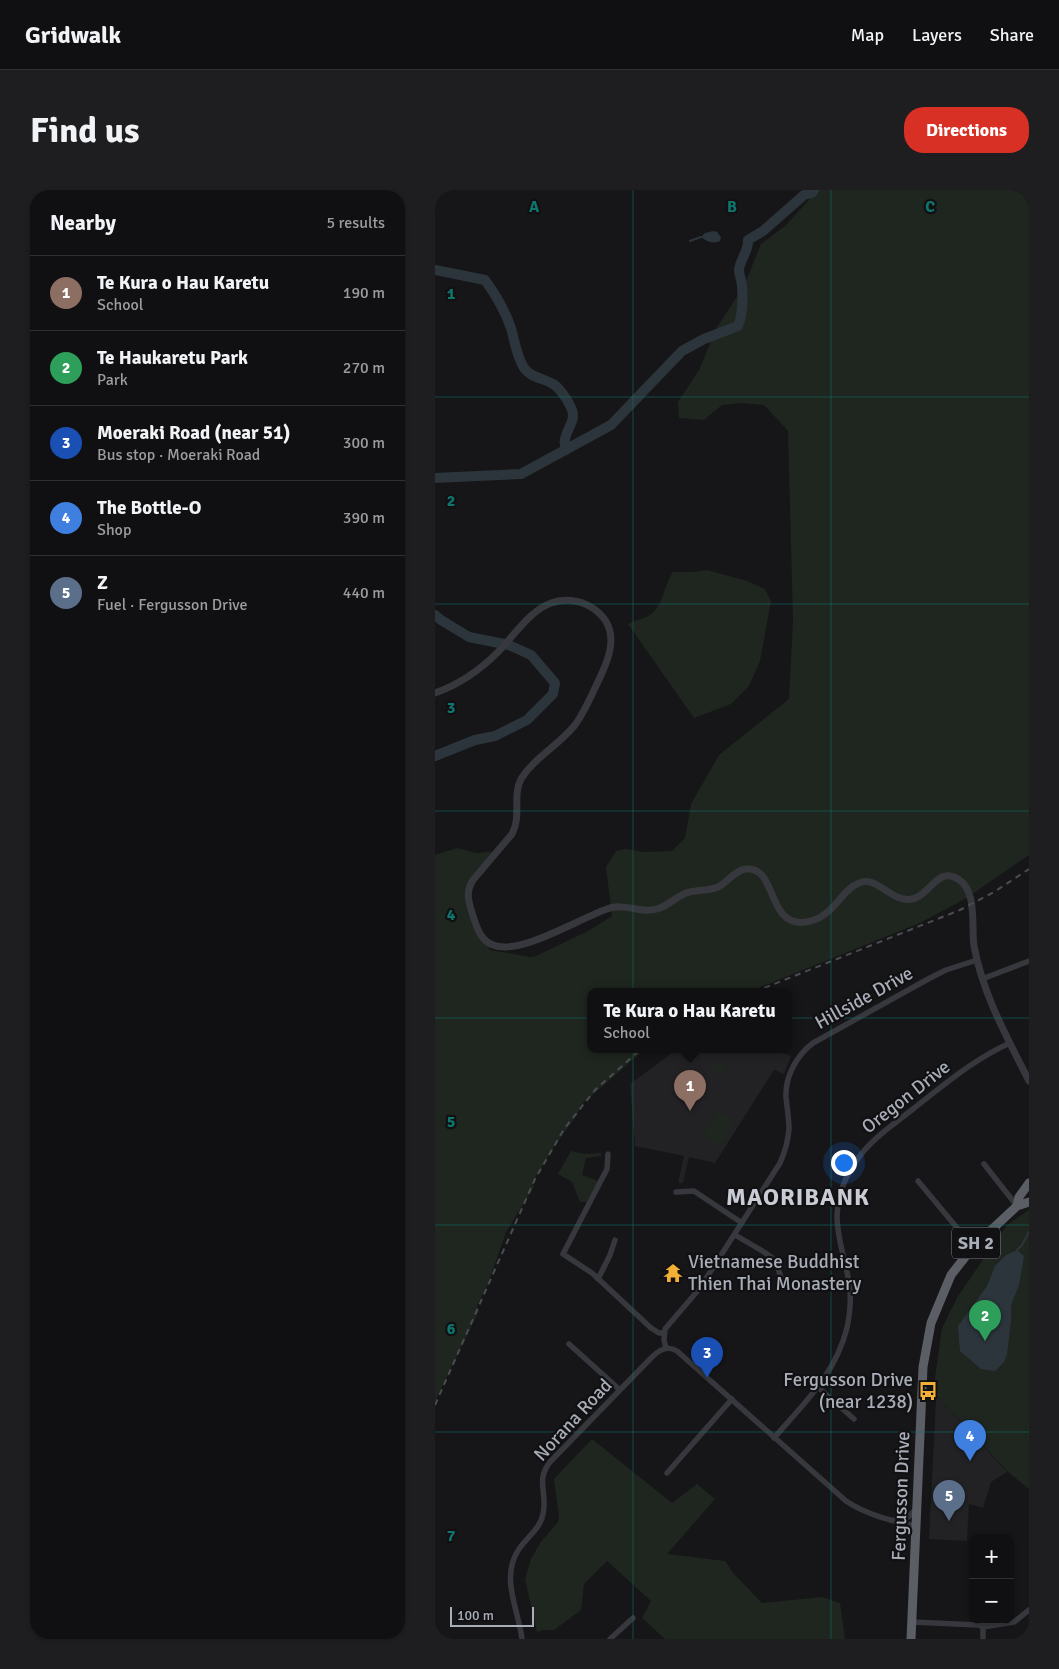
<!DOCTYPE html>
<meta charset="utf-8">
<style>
body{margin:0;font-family:Signika,sans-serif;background:#1e1e20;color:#f1f3f6}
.controls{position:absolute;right:15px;bottom:15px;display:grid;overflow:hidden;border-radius:10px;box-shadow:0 1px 4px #0004}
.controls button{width:45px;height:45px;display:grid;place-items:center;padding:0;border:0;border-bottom:1px solid #303032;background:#101012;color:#f1f3f6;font:25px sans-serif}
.scale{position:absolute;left:15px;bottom:12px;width:84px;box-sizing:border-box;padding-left:5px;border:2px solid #a8adb8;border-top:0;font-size:14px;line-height:18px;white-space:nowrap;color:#a8adb8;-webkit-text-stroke:4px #111113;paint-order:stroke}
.you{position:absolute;left:408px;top:972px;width:18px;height:18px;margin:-12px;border:4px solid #fff;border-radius:50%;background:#1a73e8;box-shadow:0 0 0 8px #1a73e833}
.badge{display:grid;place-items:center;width:32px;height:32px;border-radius:50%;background:#d93025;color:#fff;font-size:16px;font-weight:700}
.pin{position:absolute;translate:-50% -41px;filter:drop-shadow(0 1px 2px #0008)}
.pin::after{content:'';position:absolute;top:26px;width:18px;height:15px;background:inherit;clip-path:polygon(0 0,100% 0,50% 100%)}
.popup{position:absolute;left:152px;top:798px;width:205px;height:65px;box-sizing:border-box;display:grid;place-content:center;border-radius:10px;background:#101012;filter:drop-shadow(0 1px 4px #0005);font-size:16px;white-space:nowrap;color:#9c9d9f}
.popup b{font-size:19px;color:#f1f3f6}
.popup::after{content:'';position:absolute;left:50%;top:100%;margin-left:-10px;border:10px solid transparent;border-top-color:#101012}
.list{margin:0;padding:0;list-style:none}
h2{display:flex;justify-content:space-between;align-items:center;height:65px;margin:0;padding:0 20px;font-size:21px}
h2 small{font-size:16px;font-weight:400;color:#9c9d9f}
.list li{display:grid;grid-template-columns:32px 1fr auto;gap:15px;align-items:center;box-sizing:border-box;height:75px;padding:0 20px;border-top:1px solid #303032}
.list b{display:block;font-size:19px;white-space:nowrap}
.list p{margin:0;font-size:16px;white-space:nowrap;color:#9c9d9f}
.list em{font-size:16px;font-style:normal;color:#9c9d9f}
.map{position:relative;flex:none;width:594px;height:1449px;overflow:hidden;border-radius:20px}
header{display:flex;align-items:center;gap:30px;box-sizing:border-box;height:70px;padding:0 25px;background:#101012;border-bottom:1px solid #303032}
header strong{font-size:24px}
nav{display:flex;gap:28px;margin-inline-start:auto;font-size:18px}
.intro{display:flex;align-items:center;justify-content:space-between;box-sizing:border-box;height:120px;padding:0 30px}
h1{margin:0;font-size:35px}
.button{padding:12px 22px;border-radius:20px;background:#d93025;color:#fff;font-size:18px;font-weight:700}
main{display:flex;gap:30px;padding:0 30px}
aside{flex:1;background:#101012;border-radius:20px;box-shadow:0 1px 4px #0004}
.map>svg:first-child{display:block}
.built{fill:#222225}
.green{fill:#1e261f}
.water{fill:#2c353c}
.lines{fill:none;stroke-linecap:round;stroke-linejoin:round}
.stream{stroke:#2c353c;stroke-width:2}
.river{stroke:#2c353c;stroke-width:10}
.minor{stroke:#37383d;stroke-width:5.5}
.tertiary{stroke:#37383d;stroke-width:7}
.trunk{stroke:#5b5e65;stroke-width:9}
.rail{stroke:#4a4c52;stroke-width:2;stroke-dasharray:6 5;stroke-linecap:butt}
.grid{fill:none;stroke:#0f766e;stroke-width:1;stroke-opacity:0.55}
.labels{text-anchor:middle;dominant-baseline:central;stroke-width:4.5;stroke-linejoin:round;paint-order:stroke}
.shield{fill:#111113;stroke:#7b7e86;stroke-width:1}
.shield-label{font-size:18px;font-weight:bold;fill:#a8adb8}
.street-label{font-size:19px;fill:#a8adb8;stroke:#111113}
.poi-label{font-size:19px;fill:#a8adb8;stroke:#111113;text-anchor:start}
.district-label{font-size:24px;font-weight:bold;letter-spacing:1px;fill:#c9ccd4;stroke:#111113}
.grid-label{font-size:16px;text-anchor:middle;font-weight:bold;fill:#0f766e;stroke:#111113;stroke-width:4.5;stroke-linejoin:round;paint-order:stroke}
</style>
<header>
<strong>Gridwalk</strong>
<nav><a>Map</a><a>Layers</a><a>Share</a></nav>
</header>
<div class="intro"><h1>Find us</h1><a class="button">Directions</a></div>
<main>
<aside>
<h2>Nearby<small>5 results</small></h2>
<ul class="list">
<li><span class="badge" style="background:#8d6e63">1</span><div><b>Te Kura o Hau Karetu</b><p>School</p></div><em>190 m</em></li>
<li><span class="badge" style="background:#2e9e5b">2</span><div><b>Te Haukaretu Park</b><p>Park</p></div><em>270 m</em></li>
<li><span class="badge" style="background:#1a4fb4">3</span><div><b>Moeraki Road (near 51)</b><p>Bus stop · Moeraki Road</p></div><em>300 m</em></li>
<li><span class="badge" style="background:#3f7fe0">4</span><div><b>The Bottle-O</b><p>Shop</p></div><em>390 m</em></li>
<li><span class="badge" style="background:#5c6f8a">5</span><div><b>Z</b><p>Fuel · Fergusson Drive</p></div><em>440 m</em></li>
</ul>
</aside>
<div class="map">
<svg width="594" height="1449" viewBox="0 0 594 1449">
<rect width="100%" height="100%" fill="#161618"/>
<!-- built -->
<path class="built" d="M241 860H344L346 862 356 866 349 884 339 880 280 973 254 967 248 993H243L249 966 200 956 195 894Z
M498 1202 572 1282 556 1292 548 1318 534 1314 532 1351 494 1349 501 1210Z"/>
<!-- green -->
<path class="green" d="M383 0H594V665L533 707 485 733 313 802H156V860H209L146 915 142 925 119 957 97 993 99 997 71 1042 53 1094 42 1116 44 1121 0 1211V665L22 658 42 663 61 661 34 699 36 731 55 760 96 767 101 766 155 740 177 726 171 677 181 661 191 659 208 662 237 661 250 648 256 614 284 565 354 509 358 431 353 241 329 215 307 213 287 215 269 230 244 228 243 212 264 180 282 137 309 96 326 54 350 36Z
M272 380 312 391 330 399 336 411 325 471 314 496 296 514 259 528 193 434C200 430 209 429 215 425 229 415 229 394 238 382H260Z
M286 871 292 873 283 886 276 881V878Z
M284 921 300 931 284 956 268 947Z
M136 961 150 964 166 963V966L151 968 147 985 163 991 152 1012H145L137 992 123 984Z
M594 1020V1299L573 1282 498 1202 507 1138 523 1106 572 1035Z
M157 1249 237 1313 262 1294 280 1309 232 1364 290 1371 299 1384 327 1413 387 1407 405 1413 410 1449H230L207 1428 216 1411 172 1371 149 1394 146 1420 119 1440H108L102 1442 90 1389 96 1369 105 1353 123 1332 124 1326 119 1289Z"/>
<!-- water -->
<path class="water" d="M278 41 282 42 286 47 285 51C278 54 272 52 266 47L270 43Z
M582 1060 589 1066 584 1095 576 1115V1130L572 1165 569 1172 560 1181 546 1179 525 1161 523 1136 552 1096 560 1076 571 1065Z"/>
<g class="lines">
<!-- stream -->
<path class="stream" d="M255 51 266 47
M582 1060 587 1055 594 1042"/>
<!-- river -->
<path class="river" d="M0 80 50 90C61 105 70 121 76 138 80 152 81 165 89 178 95 187 107 188 116 193 124 196 134 212 137 220 142 234 125 243 131 260
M0 288 86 284 176 235 247 161 269 149 303 136C308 124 308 109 307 96 307 91 304 85 304 80 305 69 314 61 313 50L328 41 369 5 377 3 379 0
M0 425 6 430 34 447 74 455 96 465 120 493 118 504 92 530 60 546 40 550 0 566"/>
<!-- minor -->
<path class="minor" d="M547 789 594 771
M173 964 172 979 128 1064 157 1083 216 1138 224 1143H229
M549 974 582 1016
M483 991 538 1057
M241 1002 259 1001 307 1033
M300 1045 329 1062 340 1070 349 1096
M163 1089 175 1065 180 1050
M134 1154 185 1200
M231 1158 229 1150 230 1139 265 1098 345 973C350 962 353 950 354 939 354 928 352 918 351 907 350 886 362 865 378 853L495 788 511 780 542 770
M384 1198 419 1229
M339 1248C369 1213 400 1185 412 1138 415 1123 417 1109 414 1093 411 1071 402 1050 402 1026 403 1006 410 986 422 970 436 949 458 935 478 919 509 895 539 869 575 853
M232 1283 297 1209
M460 1330 473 1327 482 1318
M477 1432 543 1435 548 1437 579 1432 594 1420
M548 1437V1449
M87 1449C83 1418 65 1387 84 1359 92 1347 106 1338 108 1324 113 1303 100 1291 115 1272L217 1167C224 1160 232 1155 242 1161L411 1311C432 1325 457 1331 481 1336
M175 1449 198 1428"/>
<!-- tertiary -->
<path class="tertiary" d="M0 503C23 495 46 479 63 462 79 446 94 421 116 413 129 408 144 410 156 417 190 438 173 471 160 498 154 511 148 524 140 535 124 555 100 567 86 589 77 606 87 626 77 644L38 690C29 704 35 715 39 729 43 741 47 751 58 755 85 766 145 728 172 719 189 712 208 725 225 718 235 714 241 707 251 703 261 700 273 701 283 697 293 692 300 680 311 679 343 676 331 738 371 732 399 728 405 700 424 693 442 685 456 713 477 709 495 706 502 676 523 689 543 701 536 737 539 756 548 805 572 847 594 891"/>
<!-- trunk -->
<path class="trunk" d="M582 1016 584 1007 594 993
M476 1449 488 1177 496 1133 516 1085 538 1057 582 1016 594 1012"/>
<!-- rail -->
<path class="rail" d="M319 802 525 720 559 702 594 679
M0 1215 100 989 129 939 160 900 205 860"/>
</g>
<!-- grid -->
<path class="grid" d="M198 0V1449M396 0V1449M0 207H594M0 414H594M0 621H594M0 828H594M0 1035H594M0 1242H594"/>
<!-- icons -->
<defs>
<g id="temple-bare" transform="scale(1.5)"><path d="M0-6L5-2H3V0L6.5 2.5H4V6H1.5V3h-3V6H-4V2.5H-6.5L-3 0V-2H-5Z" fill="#f2b134" stroke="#111113" stroke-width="2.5" paint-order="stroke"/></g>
<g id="bus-bare" transform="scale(1.5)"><path d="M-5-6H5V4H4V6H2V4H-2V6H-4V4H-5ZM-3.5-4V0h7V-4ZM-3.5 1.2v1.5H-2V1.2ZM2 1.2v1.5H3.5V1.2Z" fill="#f2b134" stroke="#111113" stroke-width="2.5" paint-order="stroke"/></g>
</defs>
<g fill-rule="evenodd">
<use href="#temple-bare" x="238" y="1083"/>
<use href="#bus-bare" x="493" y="1201"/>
</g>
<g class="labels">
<!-- shield labels -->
<rect class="shield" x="517" y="1037.5" width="48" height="31" rx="4"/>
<g class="shield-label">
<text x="541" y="1053">SH 2</text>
</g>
<!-- street labels -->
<g class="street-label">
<text transform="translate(429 808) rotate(-29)">Hillside Drive</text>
<text transform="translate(471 907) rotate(-38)">Oregon Drive</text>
<text transform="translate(138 1230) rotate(-47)">Norana Road</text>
<text transform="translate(466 1306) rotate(-88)">Fergusson Drive</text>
</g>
<!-- poi labels -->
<g class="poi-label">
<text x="253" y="1072">Vietnamese Buddhist<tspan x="253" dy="22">Thien Thai Monastery</tspan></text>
<text x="478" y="1190" text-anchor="end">Fergusson Drive<tspan x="478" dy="22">(near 1238)</tspan></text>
</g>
<!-- district labels -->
<g class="district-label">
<text x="363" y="1007">MAORIBANK</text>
</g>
</g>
<g class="grid-label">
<text x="99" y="22">A</text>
<text x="297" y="22">B</text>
<text x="495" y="22">C</text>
<text x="16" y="109">1</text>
<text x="16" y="316">2</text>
<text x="16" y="523">3</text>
<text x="16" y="730">4</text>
<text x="16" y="937">5</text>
<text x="16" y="1144">6</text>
<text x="16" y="1351">7</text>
</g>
</svg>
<div class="controls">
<button>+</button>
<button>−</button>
</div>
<div class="scale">100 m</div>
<div class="you"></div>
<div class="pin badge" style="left:255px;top:921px;background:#8d6e63">1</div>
<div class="popup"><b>Te Kura o Hau Karetu</b>School</div>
<div class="pin badge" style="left:550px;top:1151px;background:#2e9e5b">2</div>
<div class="pin badge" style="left:272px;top:1188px;background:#1a4fb4">3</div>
<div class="pin badge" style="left:535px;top:1271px;background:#3f7fe0">4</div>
<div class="pin badge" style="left:514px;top:1331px;background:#5c6f8a">5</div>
</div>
</main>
